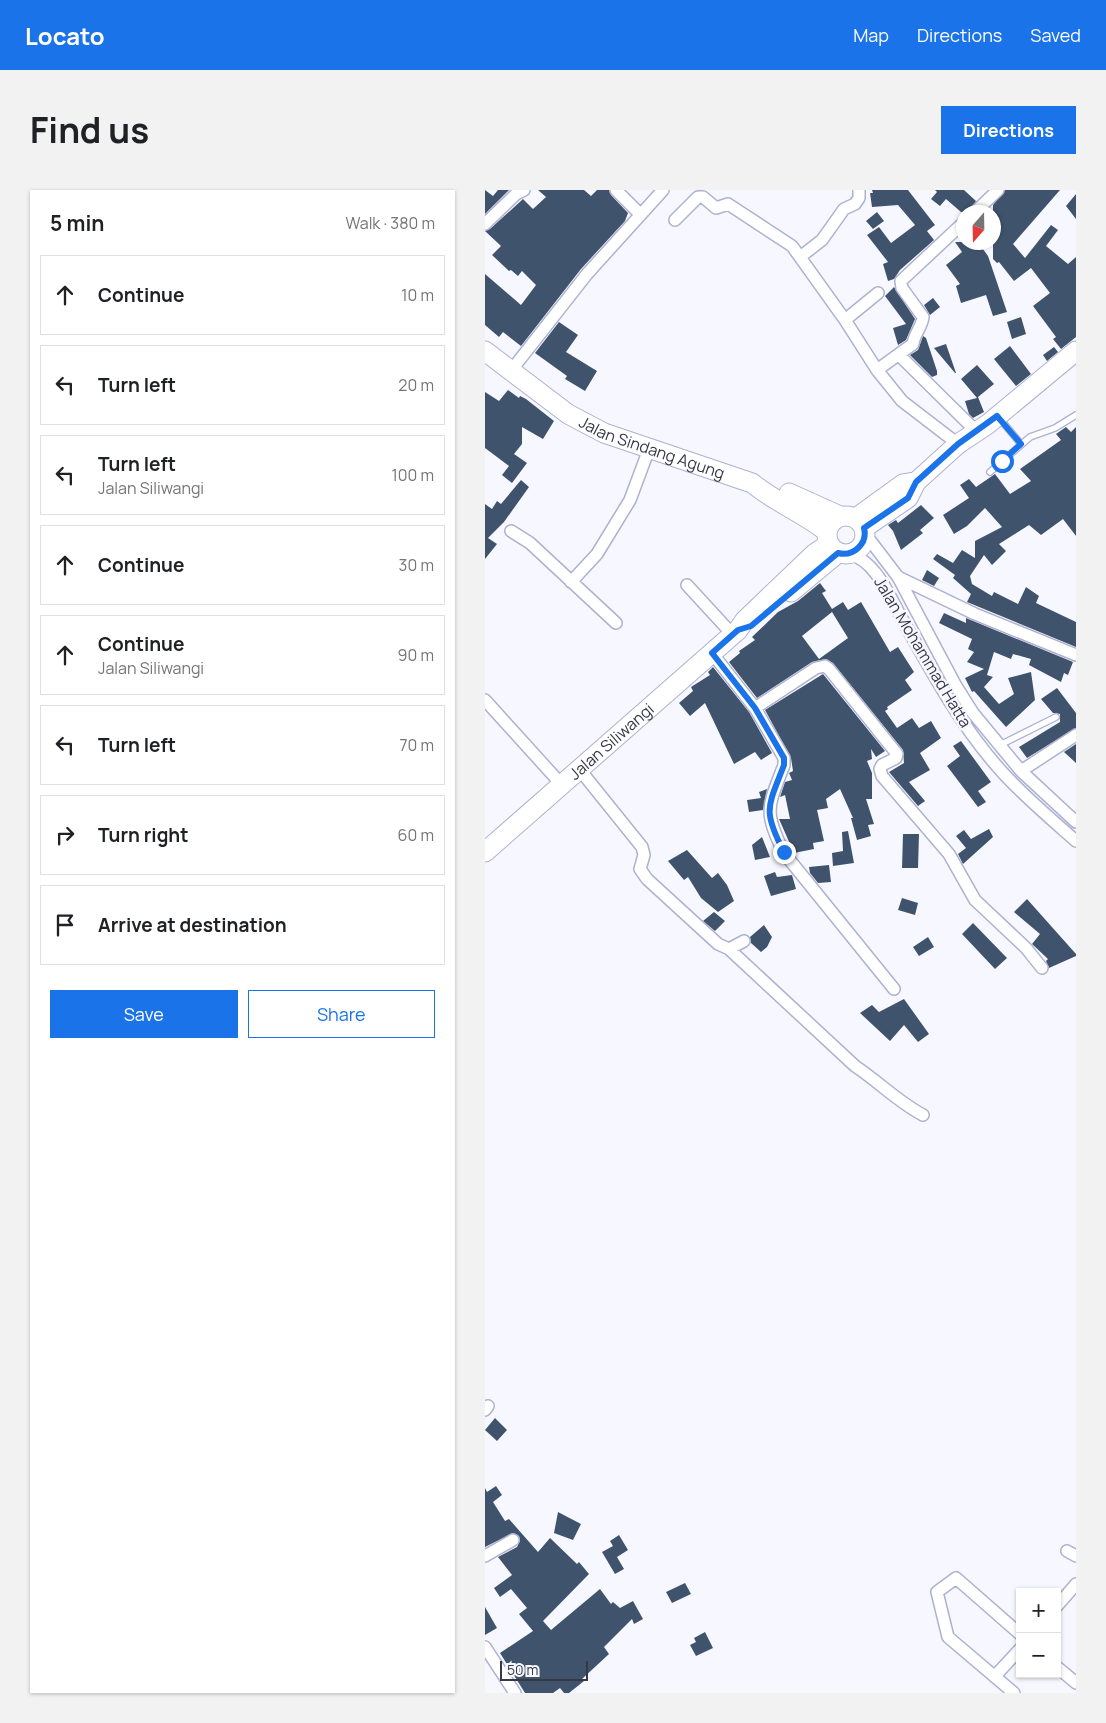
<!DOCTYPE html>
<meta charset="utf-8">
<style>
body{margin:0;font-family:Manrope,sans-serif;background:#f2f2f2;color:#202124}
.controls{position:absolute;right:15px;bottom:15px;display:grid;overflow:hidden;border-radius:0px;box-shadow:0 1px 4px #0004}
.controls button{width:45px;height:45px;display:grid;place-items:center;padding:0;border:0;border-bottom:1px solid #e0e0e0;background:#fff;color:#202124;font:25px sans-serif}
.compass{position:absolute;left:471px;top:15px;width:45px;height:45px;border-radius:50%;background:#fff;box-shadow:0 1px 4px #0004;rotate:200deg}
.scale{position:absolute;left:15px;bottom:12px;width:88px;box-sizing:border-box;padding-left:5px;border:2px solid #373846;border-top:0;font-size:14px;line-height:18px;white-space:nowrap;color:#373846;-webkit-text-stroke:4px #f7f8ff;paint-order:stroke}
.stop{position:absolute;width:15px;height:15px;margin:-11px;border:4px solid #1a73e8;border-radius:50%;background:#fff}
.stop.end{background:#1a73e8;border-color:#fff;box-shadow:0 1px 5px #0008}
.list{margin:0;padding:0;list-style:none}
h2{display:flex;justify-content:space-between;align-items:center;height:65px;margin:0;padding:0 20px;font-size:21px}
h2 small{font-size:16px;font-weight:400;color:#757577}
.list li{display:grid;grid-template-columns:32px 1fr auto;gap:15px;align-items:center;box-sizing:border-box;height:80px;margin:0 10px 10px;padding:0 10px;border:1px solid #e0e0e0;border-radius:0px}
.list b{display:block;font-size:19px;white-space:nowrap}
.list p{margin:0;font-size:16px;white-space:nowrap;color:#757577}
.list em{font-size:16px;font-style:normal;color:#757577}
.actions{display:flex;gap:10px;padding:15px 20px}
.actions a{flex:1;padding:11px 0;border:1px solid #1a73e8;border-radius:0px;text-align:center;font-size:18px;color:#1a73e8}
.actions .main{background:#1a73e8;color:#fff}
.icon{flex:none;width:28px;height:28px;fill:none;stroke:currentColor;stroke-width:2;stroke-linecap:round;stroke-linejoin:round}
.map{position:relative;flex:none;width:591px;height:1503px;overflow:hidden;border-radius:0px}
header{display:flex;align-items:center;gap:30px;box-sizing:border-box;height:70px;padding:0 25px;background:#1a73e8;color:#fff}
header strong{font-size:24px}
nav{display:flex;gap:28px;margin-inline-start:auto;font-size:18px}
.intro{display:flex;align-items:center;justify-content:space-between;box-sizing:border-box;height:120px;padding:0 30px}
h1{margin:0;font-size:35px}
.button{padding:12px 22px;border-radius:0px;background:#1a73e8;color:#fff;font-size:18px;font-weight:700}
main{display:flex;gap:30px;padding:0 30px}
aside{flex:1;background:#fff;border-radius:0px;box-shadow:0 1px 4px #0004}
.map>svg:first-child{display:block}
.building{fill:#3f546c;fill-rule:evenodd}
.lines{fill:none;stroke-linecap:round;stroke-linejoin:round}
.lane-casing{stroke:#adb1d2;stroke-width:8}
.street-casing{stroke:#adb1d2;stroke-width:14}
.primary-casing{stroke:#adb1d2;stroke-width:21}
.lane{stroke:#fff;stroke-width:5.5}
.street{stroke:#fff;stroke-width:11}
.primary{stroke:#fff;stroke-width:19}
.route{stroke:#1a73e8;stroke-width:6}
.labels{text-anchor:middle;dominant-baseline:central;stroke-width:5;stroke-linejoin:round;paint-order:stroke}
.street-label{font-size:16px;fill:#373846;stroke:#f7f8ff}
</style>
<header>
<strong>Locato</strong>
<nav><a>Map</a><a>Directions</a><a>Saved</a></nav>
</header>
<div class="intro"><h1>Find us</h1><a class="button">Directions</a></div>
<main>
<aside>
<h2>5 min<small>Walk · 380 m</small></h2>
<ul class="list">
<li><svg class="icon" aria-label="ahead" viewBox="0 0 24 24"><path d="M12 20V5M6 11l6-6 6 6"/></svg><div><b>Continue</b></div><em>10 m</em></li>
<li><svg class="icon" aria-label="left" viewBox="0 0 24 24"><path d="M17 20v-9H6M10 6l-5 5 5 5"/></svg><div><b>Turn left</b></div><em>20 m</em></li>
<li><svg class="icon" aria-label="left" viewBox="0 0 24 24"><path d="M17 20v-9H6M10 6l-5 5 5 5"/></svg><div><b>Turn left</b><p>Jalan Siliwangi</p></div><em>100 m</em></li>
<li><svg class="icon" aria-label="ahead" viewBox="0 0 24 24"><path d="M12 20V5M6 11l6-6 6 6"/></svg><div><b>Continue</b></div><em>30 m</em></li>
<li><svg class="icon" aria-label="ahead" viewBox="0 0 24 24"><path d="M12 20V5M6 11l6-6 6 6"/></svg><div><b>Continue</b><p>Jalan Siliwangi</p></div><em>90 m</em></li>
<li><svg class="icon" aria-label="left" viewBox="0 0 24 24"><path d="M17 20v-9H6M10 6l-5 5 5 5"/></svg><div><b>Turn left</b></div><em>70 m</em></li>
<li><svg class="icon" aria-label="right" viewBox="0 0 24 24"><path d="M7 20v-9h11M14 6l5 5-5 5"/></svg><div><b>Turn right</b></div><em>60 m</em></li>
<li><svg class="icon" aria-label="arrive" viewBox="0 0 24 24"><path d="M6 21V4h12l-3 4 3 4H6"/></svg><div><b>Arrive at destination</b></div></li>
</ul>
<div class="actions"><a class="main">Save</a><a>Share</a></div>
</aside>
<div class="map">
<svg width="591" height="1503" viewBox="0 0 591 1503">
<rect width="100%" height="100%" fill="#f7f8ff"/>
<!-- building -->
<path class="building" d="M0 0 8 6 13 0H24L0 24Z
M53 0H99L106 6 112 0H124L126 5 143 23 140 31 96 79 36 156 18 142 14 147 0 135V84L36 115 51 95 37 81 33 86 26 80 24 81 7 65 16 56 0 41 5 39 38 9 48 19 61 7Z
M387 0H423L450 35 442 41 449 50 415 80 409 89 403 91 398 74 403 72 382 45 394 37 406 53 430 35 413 15 387 17 385 3H388Z
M450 0H479L491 11 483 22H476L461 9 455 16 446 9 452 2Z
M520 0H575L528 54 540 68 566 35 573 40 561 56 583 74 591 67V147L576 159 568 149 571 147 548 116 565 103 546 78 529 91 514 72 512 73 508 69V15Z
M591 4V29L581 16Z
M392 22 399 31 388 39 381 31Z
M470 52H493L503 66 522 122 508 126 501 105 476 113 471 96 475 94 461 75 477 62Z
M409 97 430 129 421 150 413 155 408 138 421 134 400 106Z
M448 108 455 117 445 125 439 115Z
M536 127 541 144 527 149 522 132Z
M74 132 93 145 81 162 112 181 100 201 80 189 82 186 50 163Z
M438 146 441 148 452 181V185L447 187 425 165 433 160Z
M461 154 471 183H470L449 158Z
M525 156 546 184 531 196 509 169Z
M569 157 573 162 562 171 558 165Z
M492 175 509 194 493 207 499 222 488 228 484 224 480 211 492 208 476 189Z
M23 200 34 208 35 206 41 209 69 231 58 249 37 237V254L29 264 42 273 27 293 17 285 24 276 0 258V202L14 211Z
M581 237 586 242 591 237V346L578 329 556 345 544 335 514 354 521 361 507 375 499 365 485 386 487 394 507 406 509 402 533 414 541 397 554 406 551 413 591 432V457L482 412 486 404 468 388 470 385 448 369 452 364 468 373 477 360 490 368V351L517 337 500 318 482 336 469 344 458 325 484 308 475 295 484 289 491 297 510 284 525 304 546 291 535 279 576 250 571 244Z
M36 290 44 297 19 332 3 348 12 354 0 369V314L7 319 12 311 16 314Z
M436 315 449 328 435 340 438 343 416 360 408 341 403 335 411 330 413 333Z
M442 380 454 388 449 396 437 390Z
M335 393 341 401 337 403 347 419 358 412 363 420 376 412 405 462 413 457 429 482 420 490 427 500 402 517 403 519 400 521 412 538 427 528 434 538 446 531 456 548 435 563 445 580 424 592 440 611 433 616 404 582 419 573 418 560 348 473 341 469 327 472 272 508 244 472 255 463 254 461 270 450 267 447 293 422 313 411ZM347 422 363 448 334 469 317 446Z
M459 423 481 433V428L588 472 583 485 579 483 576 492 544 475 546 469 528 464 526 469 509 462 502 485 508 487 499 497 514 514 529 504 523 488 546 482 550 510 521 537 489 501 487 502 480 488 499 479 482 472 489 462 483 459 487 449 454 433Z
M228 477 264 522 287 563 276 570 270 562 249 574 220 513 205 526 194 513 208 501 206 497 225 485 223 482Z
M338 484 400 561 391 567 386 559 387 569 382 571 387 583V609H381L389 634 383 635 386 646 372 650 366 628H368L355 599 341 609 343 618 332 620 339 651 328 653 329 659 309 663 294 629H305L300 605 295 607 300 592 307 590 304 583 308 581 306 568 280 520Z
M572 498 591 523V538L542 568 534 557 575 532V524L568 523 556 509Z
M476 551 506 592 493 601 501 612 493 617 462 576 475 566 468 556Z
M591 554V573L579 562Z
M282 599 278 620 264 622 262 610 276 608 274 602Z
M504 639 508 647 478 674 473 664 481 658 471 646 479 640 486 649Z
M363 641 369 673 348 676 347 663 358 661 357 642Z
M418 644H434L433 678H417Z
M277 647 285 667 270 670 267 655Z
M202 660 227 688 233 683 242 695 249 711 233 722 216 708 203 687 199 690 183 671Z
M344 675 346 692 333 693 325 683 324 677Z
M290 682 292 687 307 685 311 699 286 706 279 686Z
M417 708 433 713 430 725 413 720Z
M542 709 591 764V766L564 778 561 771 563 769 547 754 555 744 529 722Z
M229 722 240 731 230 741 218 731Z
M488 733 522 768 510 779 477 744Z
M279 735 287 747 282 757 276 762 266 753 265 747Z
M443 747 449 757 434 766 428 757Z
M419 809 444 844 433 852 419 835 405 851 375 823 387 815 394 822Z
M10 1228 22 1240 12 1251 0 1240Z
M11 1296 17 1305 8 1312 20 1331 24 1329 53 1362 65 1348 92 1374 94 1372 104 1384 58 1431 66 1440 115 1399 126 1414 128 1412 135 1418 148 1411 158 1429 149 1434 147 1429 119 1457 124 1464 97 1489 99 1491 84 1503H79L75 1498 68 1503H40L15 1463 48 1441 34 1424 42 1418 26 1399 15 1407 9 1398 27 1385 13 1367 32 1357 35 1351 34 1346 28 1343 0 1357V1298L2 1302Z
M73 1322 96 1334 88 1350 69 1343Z
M134 1345 143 1360 132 1367 139 1379 130 1384 117 1362 128 1356 125 1351Z
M200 1393 206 1404 187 1413 181 1402Z
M0 1417 12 1438 0 1445Z
M220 1442 228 1458 211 1466 205 1455 211 1452 209 1448Z"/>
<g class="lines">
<!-- lane casing -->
<g class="lane-casing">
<path id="lane" d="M515 229 536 254
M505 282 545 247 570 238 591 225
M515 555 571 527"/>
</g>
<!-- street casing -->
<g class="street-casing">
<path id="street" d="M131 0 155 24
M490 22 513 0
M190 30 213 7H218L231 18 243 14 307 56 360 130 392 180 417 211 473 254
M0 34 31 4 39 0
M315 67 337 50 359 19 370 14 374 8V0
M360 130 393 103
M415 166 492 242
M392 180 428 154C429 144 437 137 438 127L417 98 416 91 478 33
M25 182 102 84 178 0
M26 341 45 353 131 433
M381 345 413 387 471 496 488 523 536 581 591 632
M364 364C390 370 404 405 416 427 446 481 476 537 518 583 541 608 566 629 591 651
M413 387 490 424 591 465
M86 392 112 364 145 310 164 259
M202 395 248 445
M227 463 270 518 299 568V575C283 617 278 620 299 663L409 799
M0 510 77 595
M270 518 331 478 340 476 344 479 412 564 411 568 397 575 395 579 397 586 464 664 490 710 541 758 557 778
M95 580 157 657 159 665 155 679 162 689 233 754 244 759 259 751
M536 581 591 545
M244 759 370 876C394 892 413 912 438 925
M0 1220 3 1216
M582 1361 591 1366
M0 1366 28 1350
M572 1416 591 1394
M0 1457 30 1503
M572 1477 591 1493
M510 1486 535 1459
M529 1503 463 1447 452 1402 471 1388 535 1444"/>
</g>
<!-- primary casing -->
<g class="primary-casing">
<g id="primary">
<path id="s1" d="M0 161 83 224 119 243 267 293C290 312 318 323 341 341"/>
<path d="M304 303 355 326"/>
<circle cx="361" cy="345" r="19"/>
<path d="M371 328 418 294 431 292"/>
<path d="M379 338 423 308 431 292 473 254 503 234 591 161"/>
<path d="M306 402 353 363"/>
<path id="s2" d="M0 662 253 440 260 430 329 364 344 354"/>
</g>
</g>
<!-- lane -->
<use href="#lane" class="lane"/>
<!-- street -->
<use href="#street" class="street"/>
<!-- primary -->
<use href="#primary" class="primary"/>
</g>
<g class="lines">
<!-- route -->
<path class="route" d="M299 662C277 620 283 617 299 575V568L270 518 227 463 253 440 266 436 353 363C368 367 383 354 379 338L423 308 431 292 473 254 512 226 536 254 517 271"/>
</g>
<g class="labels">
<!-- street labels -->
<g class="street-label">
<text stroke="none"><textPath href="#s1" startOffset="195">Jalan Sindang Agung</textPath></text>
<text transform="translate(438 462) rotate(59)">Jalan Mohammad Hatta</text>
<text stroke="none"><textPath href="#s2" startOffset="168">Jalan Siliwangi</textPath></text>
</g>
</g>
</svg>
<div class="controls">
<button>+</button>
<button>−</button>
</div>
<svg class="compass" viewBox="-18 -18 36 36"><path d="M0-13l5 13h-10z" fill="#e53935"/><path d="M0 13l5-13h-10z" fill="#757577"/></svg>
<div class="scale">50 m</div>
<div class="stop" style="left:517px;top:271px"></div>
<div class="stop end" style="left:299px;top:662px"></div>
</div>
</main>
